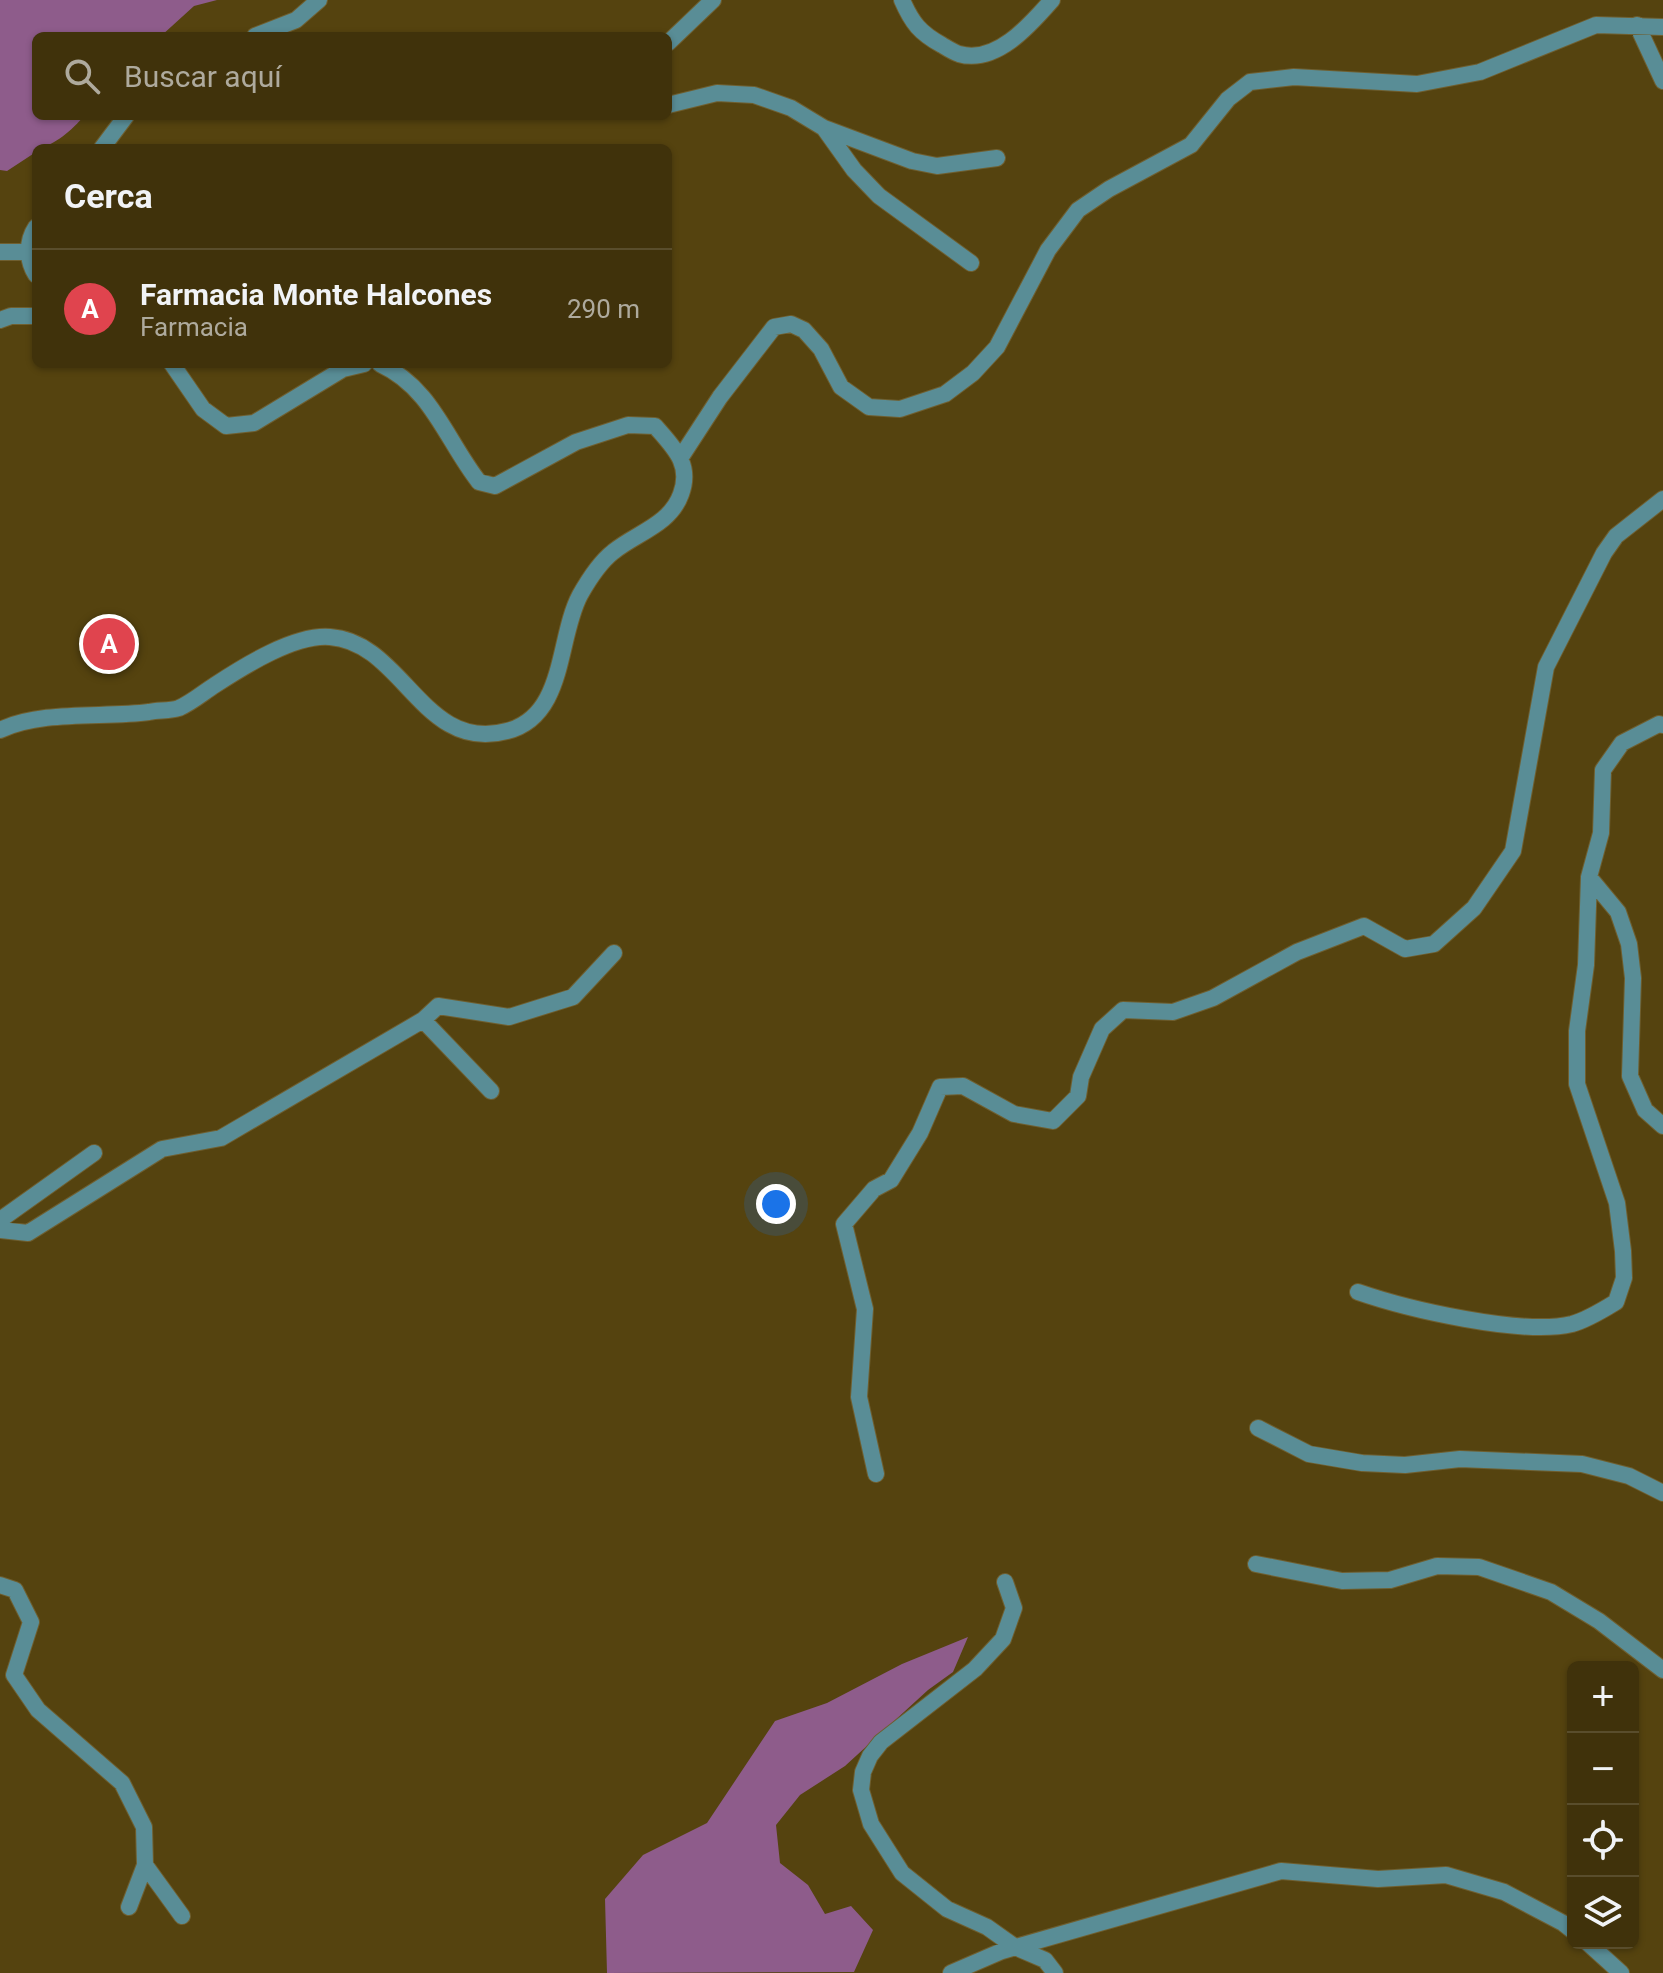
<!DOCTYPE html>
<html lang="es">
<meta charset="utf-8">
<style>
body{margin:0;font-family:Roboto,sans-serif;background:#473a14;color:#f1f3f6}
.controls{position:absolute;right:24px;bottom:24px;display:grid;overflow:hidden;border-radius:12px;box-shadow:0 2px 6px #0004}
.controls button{width:72px;height:72px;display:grid;place-items:center;padding:0;border:0;border-bottom:2px solid #594d2c;background:#40320b;color:#f1f3f6;font:40px sans-serif}
.you{position:absolute;left:776px;top:1204px;width:28px;height:28px;margin:-20px;border:6px solid #fff;border-radius:50%;background:#1a73e8;box-shadow:0 0 0 12px #1a73e833}
.badge{display:grid;place-items:center;width:52px;height:52px;border-radius:50%;background:#9bb4fd;color:#fff;font-size:26px;font-weight:700}
.pin{position:absolute;translate:-50% -50%;border:4px solid #fff;box-shadow:0 2px 8px #0006}
.list{margin:0;padding:0;list-style:none}
h2{display:flex;justify-content:space-between;align-items:center;height:104px;margin:0;padding:0 32px;font-size:34px}
h2 small{font-size:26px;font-weight:400;color:#aeaa9d}
.list li{display:grid;grid-template-columns:52px 1fr auto;gap:24px;align-items:center;box-sizing:border-box;height:120px;padding:0 32px;border-top:2px solid #594d2c}
.list b{display:block;font-size:30px;white-space:nowrap}
.list p{margin:0;font-size:26px;white-space:nowrap;color:#aeaa9d}
.list em{font-size:26px;font-style:normal;color:#aeaa9d}
.icon{flex:none;width:44px;height:44px;fill:none;stroke:currentColor;stroke-width:2;stroke-linecap:round;stroke-linejoin:round}
.map{position:relative;flex:none;width:1663px;height:1973px;overflow:hidden}
.search{position:absolute;background:#40320b;box-shadow:0 2px 6px #0004;left:32px;top:32px;width:640px;height:88px;display:flex;align-items:center;gap:20px;box-sizing:border-box;padding:0 28px;border-radius:12px;color:#aeaa9d;font-size:30px}
.panel{position:absolute;background:#40320b;box-shadow:0 2px 6px #0004;left:32px;top:144px;width:640px;height:224px;border-radius:12px}
.map>svg:first-child{display:block}
.green{fill:#8e5c8b}
.lines{fill:none;stroke-linecap:round;stroke-linejoin:round}
.minor-casing{stroke:#6f5f30;stroke-width:18}
.minor{stroke:#598d96;stroke-width:16}
</style>
<div class="map">
<svg width="1663" height="1973" viewBox="0 0 1663 1973">
<rect width="100%" height="100%" fill="#55430f"/>
<!-- green -->
<path class="green" d="M0 0H217L194 6 161 36H36V116H84C73 129 54 147 36 148V152L7 171 0 170Z
M968 1637 953 1672 928 1690 845 1766 800 1795 776 1825 780 1863 808 1885 825 1914 851 1906 873 1930 854 1972 607 1973 605 1899 643 1855 707 1823 775 1721 827 1703 902 1664Z"/>
<g class="lines">
<!-- minor casing -->
<g class="minor-casing">
<path id="minor" d="M902 0C912 23 920 33 942 45 947 48 953 52 959 54 996 65 1031 24 1052 0
M1637 25 1663 81
M255 36 296 20 319 0
M668 43 713 0
M668 105 717 93 754 95 791 108 824 128 912 161 937 166 997 158
M824 128 854 170 879 196 971 263
M102 148 126 116
M36 227C26 242 27 261 36 275
M0 252H29
M0 320 11 316H36
M172 364 203 409 226 426 254 423 343 369 364 364
M681 457 720 397 774 327 791 324 804 330 821 349 841 387 869 407 900 409 945 394 973 373 997 347 1048 250 1078 210 1109 189 1191 145 1228 99 1250 82 1294 77 1417 84 1480 72 1596 25 1663 27
M0 730C42 710 103 718 149 712 158 710 170 711 179 708 191 703 204 692 215 685 244 666 295 634 330 637 403 642 423 754 507 731 566 716 557 638 580 595 589 579 599 563 613 552 636 533 670 525 681 494 692 464 674 448 655 426L628 425 576 442 495 486 479 482C446 440 432 388 380 364
M1589 877 1618 912 1629 944 1633 978 1630 1076 1645 1110 1663 1126
M423 1020 491 1091
M0 1220 94 1153
M0 1230 28 1233 162 1149 221 1138 423 1020 438 1006 509 1017 573 997 614 953
M1358 1292C1407 1309 1522 1336 1572 1324 1587 1320 1603 1310 1616 1302L1624 1278 1623 1251 1617 1203 1577 1084V1031L1586 965 1589 877 1601 833 1603 770 1622 743 1659 724 1663 725
M1258 1428 1309 1454 1362 1463 1405 1465 1460 1459 1582 1464 1629 1476 1663 1493
M876 1474 859 1397 865 1309 844 1224 874 1189 891 1180 920 1133 940 1087 963 1086 1014 1114 1053 1121 1078 1096 1081 1077 1102 1029 1123 1010 1173 1012 1213 998 1297 952 1364 926 1405 949 1434 944 1474 908 1513 851 1546 667 1604 553 1616 536 1663 499
M1256 1564 1342 1581 1390 1580 1437 1566 1479 1567 1551 1592 1599 1621 1663 1670
M1005 1582 1014 1608 1003 1639 975 1669 881 1742 870 1756 863 1772 861 1790 871 1824 902 1873 947 1909 987 1927 1015 1947 1045 1960 1055 1973
M0 1585 15 1590 31 1622 14 1675 38 1710 122 1783 144 1827 145 1865 129 1907
M145 1865 182 1916
M1588 1943 1621 1973
M951 1973 1002 1951 1281 1871 1378 1879 1446 1875 1504 1892 1563 1923 1573 1931"/>
</g>
<!-- minor -->
<use href="#minor" class="minor"/>
</g>
</svg>
<div class="controls">
<button>+</button>
<button>−</button>
<button><svg class="icon" aria-label="locate" viewBox="0 0 24 24"><circle cx="12" cy="12" r="6"/><path d="M12 2v4M12 18v4M2 12h4M18 12h4"/></svg></button>
<button><svg class="icon" aria-label="layers" viewBox="0 0 24 24"><path d="M12 4l9 5-9 5-9-5zM3 14l9 5 9-5"/></svg></button>
</div>
<div class="you"></div>
<div class="pin badge" style="left:109px;top:644px;background:#e0444e">A</div>
<div class="search"><svg class="icon" aria-label="search" viewBox="0 0 24 24"><circle cx="10" cy="10" r="6"/><path d="M15 15l6 6"/></svg>Buscar aquí</div>
<section class="panel">
<h2>Cerca<small></small></h2>
<ul class="list">
<li><span class="badge" style="background:#e0444e">A</span><div><b>Farmacia Monte Halcones</b><p>Farmacia</p></div><em>290 m</em></li>
</ul>
</section>
</div>
